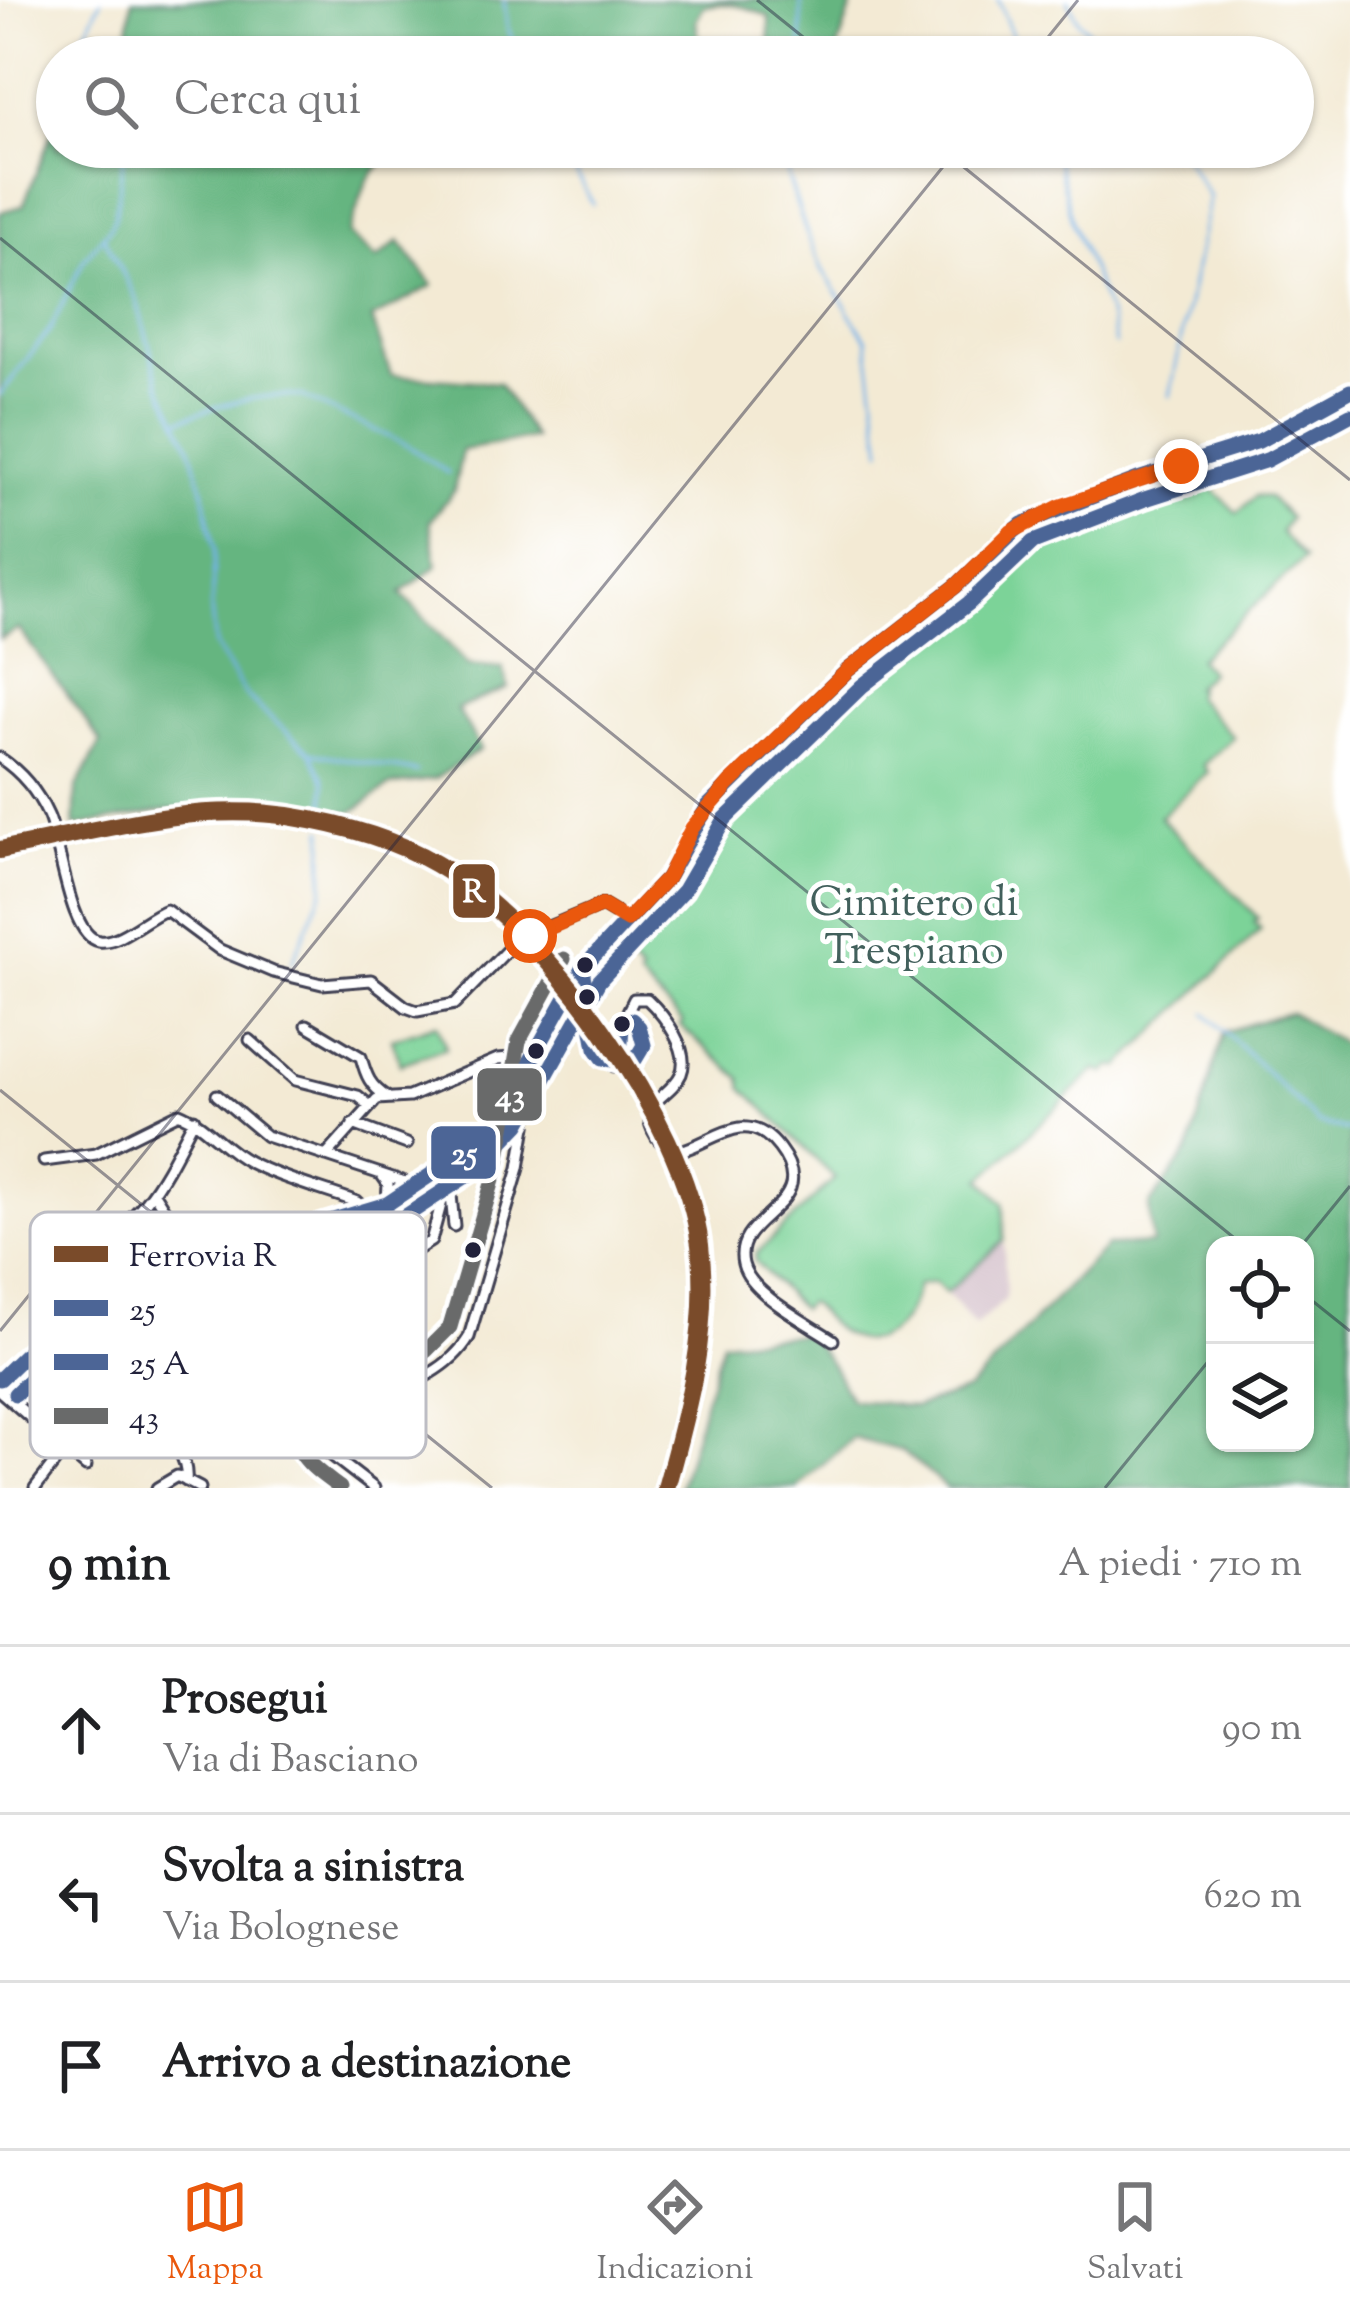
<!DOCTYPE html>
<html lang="it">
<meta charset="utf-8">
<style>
body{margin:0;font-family:"Sorts Mill Goudy",serif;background:#f2f2f2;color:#202124}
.controls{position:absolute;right:36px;bottom:36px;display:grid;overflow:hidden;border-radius:24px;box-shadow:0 3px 9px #0004}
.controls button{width:108px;height:108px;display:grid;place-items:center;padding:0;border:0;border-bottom:3px solid #e0e0e0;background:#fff;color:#202124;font:60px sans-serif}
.stop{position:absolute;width:36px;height:36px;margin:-27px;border:9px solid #ea580c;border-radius:50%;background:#fff}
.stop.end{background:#ea580c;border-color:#fff;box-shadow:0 3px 12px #0008}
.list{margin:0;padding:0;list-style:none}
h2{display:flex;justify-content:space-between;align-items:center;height:156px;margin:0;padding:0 48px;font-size:51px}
h2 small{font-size:39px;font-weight:400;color:#757577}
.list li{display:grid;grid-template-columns:78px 1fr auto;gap:36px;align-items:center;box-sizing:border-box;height:168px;padding:0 48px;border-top:3px solid #e0e0e0}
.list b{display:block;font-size:45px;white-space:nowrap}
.list p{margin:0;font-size:39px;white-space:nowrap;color:#757577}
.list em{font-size:39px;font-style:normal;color:#757577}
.icon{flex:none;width:66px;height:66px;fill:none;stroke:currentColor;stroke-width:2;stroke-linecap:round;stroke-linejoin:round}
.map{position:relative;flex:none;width:1350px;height:1488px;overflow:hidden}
.search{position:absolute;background:#fff;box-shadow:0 3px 9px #0004;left:36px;right:36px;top:36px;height:132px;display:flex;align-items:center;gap:30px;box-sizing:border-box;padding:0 42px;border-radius:66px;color:#757577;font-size:45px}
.sheet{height:660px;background:#fff}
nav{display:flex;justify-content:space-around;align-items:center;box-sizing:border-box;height:168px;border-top:3px solid #e0e0e0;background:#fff;font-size:33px;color:#757577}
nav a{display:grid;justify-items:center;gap:6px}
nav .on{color:#ea580c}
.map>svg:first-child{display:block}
.industrial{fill:#d2bdc8}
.green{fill:#7cd398;stroke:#4f7a6a;stroke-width:3}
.forest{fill:#65b580;stroke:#446c5e;stroke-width:3;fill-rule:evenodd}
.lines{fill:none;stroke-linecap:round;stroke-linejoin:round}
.stream{stroke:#74b3e8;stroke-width:3}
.minor-casing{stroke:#414052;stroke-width:15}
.major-casing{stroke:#414052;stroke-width:18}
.minor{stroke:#fff;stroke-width:9}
.major{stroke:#fff;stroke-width:12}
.rail{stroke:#22223b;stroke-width:3}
.bus-1-casing{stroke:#fff;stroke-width:24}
.bus-2-casing{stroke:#fff;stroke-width:24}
.bus-3-casing{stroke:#fff;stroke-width:24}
.bus-1{stroke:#4c6596;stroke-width:15}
.bus-2{stroke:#4c6596;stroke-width:15}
.bus-3{stroke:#696a6a;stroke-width:15}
.rail-1-casing{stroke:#fff;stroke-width:27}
.rail-1{stroke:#7a4b2a;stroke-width:18}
.route{stroke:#ea580c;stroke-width:15}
.ticks{fill:none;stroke:#22223b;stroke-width:3;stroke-opacity:0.45}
.bus-dot{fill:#22223b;stroke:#fff;stroke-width:4.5}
.labels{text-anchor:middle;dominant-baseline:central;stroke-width:10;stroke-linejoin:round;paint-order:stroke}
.park-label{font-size:42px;fill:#42605c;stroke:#fff}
.key{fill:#fff;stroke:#bdbdc4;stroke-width:3}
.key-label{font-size:33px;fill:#22223b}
.line-badge{stroke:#fff;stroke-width:4.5}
.badge-label{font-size:33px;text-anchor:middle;font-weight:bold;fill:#fff}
</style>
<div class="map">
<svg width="1350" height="1488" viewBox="0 0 1350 1488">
<rect width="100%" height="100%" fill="#fff"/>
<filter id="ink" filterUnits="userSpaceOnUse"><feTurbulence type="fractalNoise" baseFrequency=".00833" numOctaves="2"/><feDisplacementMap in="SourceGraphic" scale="24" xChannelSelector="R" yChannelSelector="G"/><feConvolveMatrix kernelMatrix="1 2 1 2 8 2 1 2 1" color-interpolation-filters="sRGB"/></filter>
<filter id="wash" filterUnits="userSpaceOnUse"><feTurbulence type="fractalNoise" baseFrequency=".004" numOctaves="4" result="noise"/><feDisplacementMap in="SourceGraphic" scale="48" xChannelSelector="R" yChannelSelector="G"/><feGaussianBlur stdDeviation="2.7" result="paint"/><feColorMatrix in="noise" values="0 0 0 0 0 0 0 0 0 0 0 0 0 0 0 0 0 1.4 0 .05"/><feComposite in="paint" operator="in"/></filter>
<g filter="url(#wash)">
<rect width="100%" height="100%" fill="#f3ead4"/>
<!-- industrial -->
<path class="industrial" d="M1004 1240 1006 1299 975 1326 946 1293Z"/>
<!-- green -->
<path class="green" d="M1195 471 1237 513 1256 496 1269 497 1289 518 1280 532 1304 559 1198 659 1210 672 1194 688 1197 690 1195 697 1233 737 1203 765 1208 772 1160 817 1258 918 1254 922 1261 929 1119 1067 1114 1065 1105 1073 1096 1070 982 1179 1004 1203V1240L946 1293 934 1282 917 1285C909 1324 877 1360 836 1329 826 1321 817 1310 808 1302L801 1309 755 1261 756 1254 835 1178 743 1088 741 1078 680 1026 683 1022 639 978 641 974 612 943 674 879 715 807 855 673 948 599 1025 529 1110 493 1128 510Z
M437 1024 446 1048 400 1064 392 1039Z"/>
<!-- forest -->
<path class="forest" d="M132 0H854L838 47 840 57H780L769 38V17C747 6 727 0 703 7L696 21 699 42 734 57H638L635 49 630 57H125Z
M57 119V147H394L367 181 348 234 377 259 399 241 433 285 372 319 391 375 499 383 534 438 462 450 454 491 430 521 437 566 401 593 468 665 503 668 508 688 457 709 481 749 435 779 389 786 353 812 186 807 74 827 76 789 101 742 19 629 0 639V212L23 206Z
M1290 1012 1350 1048V1488H946L903 1451 853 1438 797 1488H679L722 1341 808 1334 833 1367 850 1399 915 1407 968 1390 1106 1246 1152 1244 1149 1206 1189 1150 1224 1032ZM1215 1245H1305V1443H1215Z"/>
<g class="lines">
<!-- stream -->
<path class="stream" d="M101 0 83 39 106 57
M504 0 507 26 519 57
M801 0 802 57
M998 0 1021 57
M1068 0 1078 20 1113 57
M561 147 593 204
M786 147 788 177 805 229 822 269 867 340 882 450
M1054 147 1072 222 1110 317 1115 344
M103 235 136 298 160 385 189 443 203 490 215 550 211 609 215 646 247 697 311 753 325 782V818
M0 395 51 328 84 259 109 229 115 217 125 147
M1170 396 1209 197 1178 147
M179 420C217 406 262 391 303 397L407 445 448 473
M313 753 417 772
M292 963 323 890 324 829
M1206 1013 1318 1123 1350 1131"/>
</g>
</g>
<g filter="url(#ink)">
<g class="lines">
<!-- minor casing -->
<g class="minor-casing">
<path id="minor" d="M0 758C21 772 37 791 48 815 61 843 69 936 99 941 120 944 147 917 166 910L220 950 273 972 322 984 371 980 406 1007 417 1011 455 1004 517 940 602 905 627 920
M582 969C603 1002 578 1041 614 1066L635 1060 643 1052V1035L632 1020 622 1023
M307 1025 361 1057C366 1076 370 1086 387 1097
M250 1040 295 1080 358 1096 369 1105
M620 1064 622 1023 634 999H647C664 1015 691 1050 681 1074 675 1088 658 1097 649 1109 648 1129 659 1148 680 1151 700 1146 719 1131 740 1128 756 1126 769 1135 779 1148 825 1208 731 1214 743 1264 750 1294 808 1323 833 1340
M217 1095 266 1136 417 1186
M353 1124 407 1144
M326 1156 377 1099 409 1097 498 1059 510 1058 528 1067
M44 1161 96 1154 179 1113C206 1124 223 1149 249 1162 282 1179 322 1189 357 1202L367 1211
M448 1164 454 1226
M381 1174 388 1184 387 1204
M155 1195 191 1252
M75 1257C145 1219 159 1187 194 1119
M198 1355 200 1364 207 1367 233 1346
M135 1376C166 1357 190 1360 223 1348 241 1341 254 1328 271 1319 322 1289 381 1274 431 1241L445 1190 441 1169
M0 1391 86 1466
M138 1392C151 1422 190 1446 186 1481
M35 1488 65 1449
M157 1488 177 1476 200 1488
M374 1488 321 1447 315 1436 317 1428C362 1394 438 1389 469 1337L519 1168 538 1052"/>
</g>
<!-- major casing -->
<g class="major-casing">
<path id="major" d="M0 1379 32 1348 66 1327 177 1283 260 1242 387 1204 462 1154 502 1112 582 969 667 878 708 806 848 670 956 586 1022 524 1138 479 1259 441 1350 391"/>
</g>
<!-- minor -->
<use href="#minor" class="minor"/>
<!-- major -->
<use href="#major" class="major"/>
<!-- rail -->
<path class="rail" d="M661 1488 698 1343"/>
<!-- bus-1 casing -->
<g class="bus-1-casing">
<path id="bus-1" d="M582 969 596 1048 603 1058 620 1062
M632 1020 639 1027 644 1045 635 1060 620 1062 622 1023Z
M0 1379 32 1348 66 1327 177 1283 260 1242 387 1204 462 1154 502 1112 582 969 667 878 708 806 848 670 956 586 1022 524 1138 479 1259 441 1350 391"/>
</g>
<!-- bus-2 casing -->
<g class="bus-2-casing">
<path id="bus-2" d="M15 1394 45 1365 75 1346 185 1303 268 1262 395 1223 474 1171 519 1124 599 981 684 890 725 819 862 686 969 603 1033 542 1145 499 1267 460 1350 415"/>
</g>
<!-- bus-3 casing -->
<g class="bus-3-casing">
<path id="bus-3" d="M340 1488C315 1469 288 1454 298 1419L326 1398 426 1351 450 1327 498 1163 519 1041 564 959"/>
</g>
<!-- bus-1 -->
<use href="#bus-1" class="bus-1"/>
<!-- bus-2 -->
<use href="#bus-2" class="bus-2"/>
<!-- bus-3 -->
<use href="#bus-3" class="bus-3"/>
<!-- rail-1 casing -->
<g class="rail-1-casing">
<path id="rail-1" d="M0 850C96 831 190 802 288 816 339 824 392 838 436 864 545 928 684 1118 700 1245 710 1328 688 1409 666 1488"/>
</g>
<!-- rail-1 -->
<use href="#rail-1" class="rail-1"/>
</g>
</g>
<g class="lines" filter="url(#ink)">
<!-- route -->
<path class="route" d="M530 936 602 905 627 920 667 878 692 828 729 784 848 670 956 586 1011 532 1061 506 1181 466"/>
</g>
<!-- ticks -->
<path class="ticks" d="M757 0 828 57M1032 57 1078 0M939 147 1350 480M0 238 1243 1245M0 1090 492 1488M1302 1245 1350 1186M1305 1295 1350 1331M0 1331 959 147M1105 1488 1215 1353"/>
<!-- markers -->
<g class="bus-dot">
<circle cx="585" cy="965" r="10"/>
<circle cx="587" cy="997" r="10"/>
<circle cx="622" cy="1024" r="10"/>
<circle cx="536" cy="1051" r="10"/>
<circle cx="473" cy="1250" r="10"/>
</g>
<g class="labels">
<!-- park labels -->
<g class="park-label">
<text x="914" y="905">Cimitero di<tspan x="914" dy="48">Trespiano</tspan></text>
</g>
</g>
<!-- legend -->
<rect x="30" y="1212" width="396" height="246" rx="18" class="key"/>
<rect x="54" y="1246" width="54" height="16" fill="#7a4b2a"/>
<rect x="54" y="1300" width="54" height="16" fill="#4c6596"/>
<rect x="54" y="1354" width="54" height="16" fill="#4c6596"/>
<rect x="54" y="1408" width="54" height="16" fill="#696a6a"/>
<g class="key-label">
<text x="129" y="1266">Ferrovia R</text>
<text x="129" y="1320">25</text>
<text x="129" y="1374">25 A</text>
<text x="129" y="1428">43</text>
</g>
<g class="line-badge">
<rect x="451" y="862" width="46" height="58" rx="12" fill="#7a4b2a"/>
<rect x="475" y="1066" width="69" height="57" rx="12" fill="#696a6a"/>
<rect x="429" y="1124" width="69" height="57" rx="12" fill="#4c6596"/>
</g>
<g class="badge-label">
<text x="474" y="902">R</text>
<text x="510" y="1106">43</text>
<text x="464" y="1164">25</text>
</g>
</svg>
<div class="controls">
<button><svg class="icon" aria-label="locate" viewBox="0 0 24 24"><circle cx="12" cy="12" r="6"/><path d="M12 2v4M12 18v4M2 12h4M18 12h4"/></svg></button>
<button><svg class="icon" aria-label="layers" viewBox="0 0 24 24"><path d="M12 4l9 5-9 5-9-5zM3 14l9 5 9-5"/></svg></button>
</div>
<div class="stop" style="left:530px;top:936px"></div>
<div class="stop end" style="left:1181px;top:466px"></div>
<div class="search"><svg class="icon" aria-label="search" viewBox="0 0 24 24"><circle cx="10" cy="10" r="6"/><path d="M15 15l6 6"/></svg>Cerca qui</div>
</div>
<section class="sheet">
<h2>9 min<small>A piedi · 710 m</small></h2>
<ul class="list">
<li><svg class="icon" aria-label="ahead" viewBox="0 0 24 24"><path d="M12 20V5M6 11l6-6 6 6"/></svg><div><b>Prosegui</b><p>Via di Basciano</p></div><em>90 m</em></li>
<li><svg class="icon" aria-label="left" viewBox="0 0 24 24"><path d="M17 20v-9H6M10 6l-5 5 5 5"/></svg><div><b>Svolta a sinistra</b><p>Via Bolognese</p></div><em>620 m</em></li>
<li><svg class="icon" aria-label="arrive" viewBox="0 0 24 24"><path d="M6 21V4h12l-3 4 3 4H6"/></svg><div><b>Arrivo a destinazione</b></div></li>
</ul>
</section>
<nav>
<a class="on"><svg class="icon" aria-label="map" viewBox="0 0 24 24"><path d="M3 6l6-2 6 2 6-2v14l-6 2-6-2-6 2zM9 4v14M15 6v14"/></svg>Mappa</a>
<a><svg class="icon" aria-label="directions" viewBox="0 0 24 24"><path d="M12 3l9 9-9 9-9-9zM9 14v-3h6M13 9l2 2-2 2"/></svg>Indicazioni</a>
<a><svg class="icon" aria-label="saved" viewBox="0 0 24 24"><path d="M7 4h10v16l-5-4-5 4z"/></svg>Salvati</a>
</nav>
